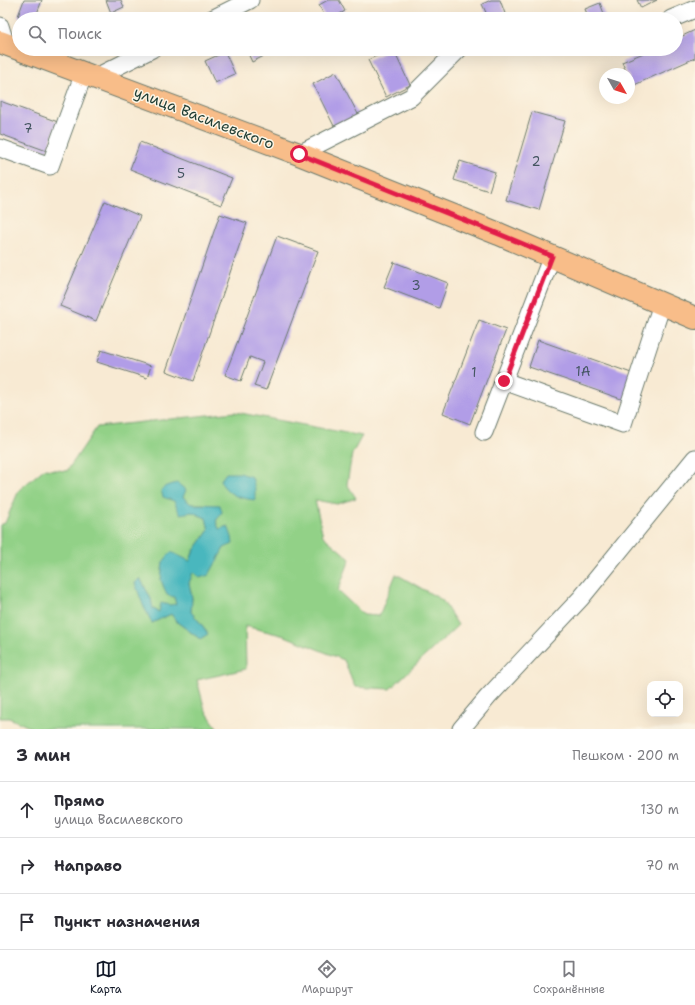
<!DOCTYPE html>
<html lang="ru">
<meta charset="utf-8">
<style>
body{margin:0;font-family:"Shantell Sans",sans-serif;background:#f2f2f3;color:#2b2b33}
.controls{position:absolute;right:12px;bottom:12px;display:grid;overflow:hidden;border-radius:8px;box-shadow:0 4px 16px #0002}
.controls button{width:36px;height:36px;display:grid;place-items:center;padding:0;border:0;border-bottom:1px solid #e1e1e2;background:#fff;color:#2b2b33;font:20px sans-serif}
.compass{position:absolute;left:599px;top:68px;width:36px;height:36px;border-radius:50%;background:#fff;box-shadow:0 4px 16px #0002;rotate:129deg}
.stop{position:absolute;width:12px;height:12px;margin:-9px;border:3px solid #e11d48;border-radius:50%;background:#fff}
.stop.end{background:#e11d48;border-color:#fff;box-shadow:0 1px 4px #0008}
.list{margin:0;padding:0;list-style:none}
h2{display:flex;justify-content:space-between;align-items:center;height:52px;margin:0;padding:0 16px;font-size:17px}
h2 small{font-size:13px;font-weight:400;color:#7c7c81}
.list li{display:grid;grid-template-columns:26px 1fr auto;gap:12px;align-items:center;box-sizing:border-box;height:56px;padding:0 16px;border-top:1px solid #e1e1e2}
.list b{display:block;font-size:15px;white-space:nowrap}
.list p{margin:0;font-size:13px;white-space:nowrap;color:#7c7c81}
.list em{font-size:13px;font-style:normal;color:#7c7c81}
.icon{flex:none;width:22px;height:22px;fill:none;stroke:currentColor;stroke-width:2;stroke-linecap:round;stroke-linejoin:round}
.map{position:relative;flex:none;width:695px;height:729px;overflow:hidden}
.search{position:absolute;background:#fff;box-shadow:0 4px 16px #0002;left:12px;right:12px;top:12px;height:44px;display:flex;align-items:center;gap:10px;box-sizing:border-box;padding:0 14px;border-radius:22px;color:#7c7c81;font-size:15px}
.sheet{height:220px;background:#fff}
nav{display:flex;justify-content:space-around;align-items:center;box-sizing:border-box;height:56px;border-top:1px solid #e1e1e2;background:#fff;font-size:11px;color:#7c7c81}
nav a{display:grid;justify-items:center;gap:2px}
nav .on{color:#111827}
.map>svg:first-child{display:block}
.green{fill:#92d187;stroke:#58875e;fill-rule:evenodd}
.water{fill:#48b7be;stroke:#347a79}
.building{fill:#b19de7}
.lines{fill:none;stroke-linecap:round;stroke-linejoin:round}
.minor-casing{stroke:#6b7a6c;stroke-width:19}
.major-casing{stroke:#6b7a6c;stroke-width:24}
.minor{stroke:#fff;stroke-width:17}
.major{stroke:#f8bd89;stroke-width:22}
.route{stroke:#e11d48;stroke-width:5}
.labels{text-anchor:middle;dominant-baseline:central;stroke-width:3;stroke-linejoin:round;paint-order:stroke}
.number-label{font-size:13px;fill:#445561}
.street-label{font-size:15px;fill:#1f3d34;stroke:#fcf5e5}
</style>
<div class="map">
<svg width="695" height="729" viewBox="0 0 695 729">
<rect width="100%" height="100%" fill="#fcf5e5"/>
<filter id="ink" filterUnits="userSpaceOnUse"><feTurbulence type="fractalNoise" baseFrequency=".025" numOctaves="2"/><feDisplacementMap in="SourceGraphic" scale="8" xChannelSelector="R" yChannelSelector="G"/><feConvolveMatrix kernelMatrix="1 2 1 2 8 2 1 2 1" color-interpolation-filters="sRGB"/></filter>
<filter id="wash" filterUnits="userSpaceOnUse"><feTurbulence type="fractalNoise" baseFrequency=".012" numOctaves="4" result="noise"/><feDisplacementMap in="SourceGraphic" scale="16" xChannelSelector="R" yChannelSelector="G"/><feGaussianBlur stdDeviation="0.9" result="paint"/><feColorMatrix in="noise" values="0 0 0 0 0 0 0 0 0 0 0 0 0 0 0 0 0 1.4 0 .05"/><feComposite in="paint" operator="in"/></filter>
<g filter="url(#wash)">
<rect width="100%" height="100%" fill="#f8ead3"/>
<!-- green -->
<path class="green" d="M235 412 362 436 352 454 347 484 356 498 337 504 315 500 323 536 350 559 338 591 364 615 379 616 396 574 442 600 458 625 390 689 355 687 344 660 285 636 245 626 246 669 197 680 205 710 218 729H34L9 718H0V525L5 523 19 490 44 469 67 471 97 427ZM183 497 191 504H205L222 512 216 521 219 529 228 526 224 548 208 575 193 572 189 583 192 598 191 612 202 625 207 634 200 639 177 622 171 614 152 623 140 578 151 599 153 609 159 612 171 605 176 604 174 597 167 595 161 580 163 562H190L193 552 209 530 206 518 192 512 174 501Z"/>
<!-- water -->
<path class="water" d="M226 473H240L252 477 255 489V500C239 498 229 496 220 481Z
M177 483 186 490 183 497 191 504 220 505 222 512 216 521 219 529 228 526 232 537 233 544 224 548 209 575 200 578 193 572 189 583 192 598 191 612 202 625 208 634 200 639 177 622 171 614 152 623 143 605 135 583 140 578 151 599 153 609 159 612 161 603 170 605 176 604 174 597 167 595 161 580 163 562 171 552 190 561 193 552 209 530 206 518 192 512 180 514 174 501 163 497 161 490 166 486Z"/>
<g id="blocks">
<!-- building -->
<path class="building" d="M24 0H42L35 19H25L18 16Z
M106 0H121L124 7 111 13Z
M328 0H339L345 11 331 19H326L319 5Z
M491 0H500L507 19H489L482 4Z
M637 0H657L641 8Z
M600 3 606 19H589L585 9Z
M695 30V58L632 86 629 78V74H627L622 62 653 49H676V39Z
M246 49H266L268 54 252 62Z
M391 49H393L410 85 386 97 368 60Z
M225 52 235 74 215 83 205 61Z
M336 72 359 116 335 128 313 84Z
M0 101 58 122 47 151 0 134Z
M532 112 565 121 539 210 506 200Z
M140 142 232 178 221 205 130 169Z
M460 161 495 172 489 191 454 180Z
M105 201 140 216 96 321 60 306Z
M220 214 247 223 193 381 166 371Z
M277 236 318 251 266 390 254 386 263 362 250 357 241 381 225 375Z
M394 262 448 283 439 308 384 287Z
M479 320 506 330 470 424 443 413Z
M538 340 637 375 627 401 529 367Z
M101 350 151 366 147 378 97 362Z"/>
</g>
</g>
<g filter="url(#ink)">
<use href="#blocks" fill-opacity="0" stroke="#6b7a6c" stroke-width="1"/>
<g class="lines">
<!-- minor casing -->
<g class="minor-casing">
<path id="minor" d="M212 19 250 0
M671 19 695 9
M0 26 6 45
M96 77 152 49
M0 148 50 166 84 73
M299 154 411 97 459 49
M504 381 623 424 662 304
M484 432 552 256
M461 729 488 697 581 598 695 458"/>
</g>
<!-- major casing -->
<g class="major-casing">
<path id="major" d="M0 42 299 154 499 234 695 318"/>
</g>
<!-- minor -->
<use href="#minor" class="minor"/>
<!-- major -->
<use href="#major" class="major"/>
</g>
</g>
<g class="lines" filter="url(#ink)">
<!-- route -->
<path class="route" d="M299 154 499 234 552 256 504 381"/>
</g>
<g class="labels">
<!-- number labels -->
<g class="number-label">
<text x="28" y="128">7</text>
<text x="536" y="161">2</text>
<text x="181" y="173">5</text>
<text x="416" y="285">3</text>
<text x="583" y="371">1А</text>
<text x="474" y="372">1</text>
</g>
<!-- street labels -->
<g class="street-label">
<text transform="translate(204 118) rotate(21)">улица Василевского</text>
</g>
</g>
</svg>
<div class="controls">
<button><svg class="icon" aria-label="locate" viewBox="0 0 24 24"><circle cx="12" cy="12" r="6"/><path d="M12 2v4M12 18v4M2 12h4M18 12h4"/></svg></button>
</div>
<svg class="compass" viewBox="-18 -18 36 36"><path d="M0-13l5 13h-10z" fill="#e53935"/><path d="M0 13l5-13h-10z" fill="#7c7c81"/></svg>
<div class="stop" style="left:299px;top:154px"></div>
<div class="stop end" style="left:504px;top:381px"></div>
<div class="search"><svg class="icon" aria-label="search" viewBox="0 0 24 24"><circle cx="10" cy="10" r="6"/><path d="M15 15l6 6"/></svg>Поиск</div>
</div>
<section class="sheet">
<h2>3 мин<small>Пешком · 200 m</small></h2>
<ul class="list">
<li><svg class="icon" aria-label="ahead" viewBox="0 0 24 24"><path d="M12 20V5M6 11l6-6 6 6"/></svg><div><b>Прямо</b><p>улица Василевского</p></div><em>130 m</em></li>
<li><svg class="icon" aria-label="right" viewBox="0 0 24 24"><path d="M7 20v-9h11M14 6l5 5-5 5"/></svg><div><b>Направо</b></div><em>70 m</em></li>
<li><svg class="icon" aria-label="arrive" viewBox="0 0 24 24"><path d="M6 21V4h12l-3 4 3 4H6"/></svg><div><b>Пункт назначения</b></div></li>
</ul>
</section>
<nav>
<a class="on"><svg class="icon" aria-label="map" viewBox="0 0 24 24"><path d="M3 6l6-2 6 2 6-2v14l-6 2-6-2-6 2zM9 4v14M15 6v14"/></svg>Карта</a>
<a><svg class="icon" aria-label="directions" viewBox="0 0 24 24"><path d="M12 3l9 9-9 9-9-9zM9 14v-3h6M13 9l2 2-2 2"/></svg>Маршрут</a>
<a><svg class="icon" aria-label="saved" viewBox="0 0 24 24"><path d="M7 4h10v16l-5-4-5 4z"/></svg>Сохранённые</a>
</nav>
